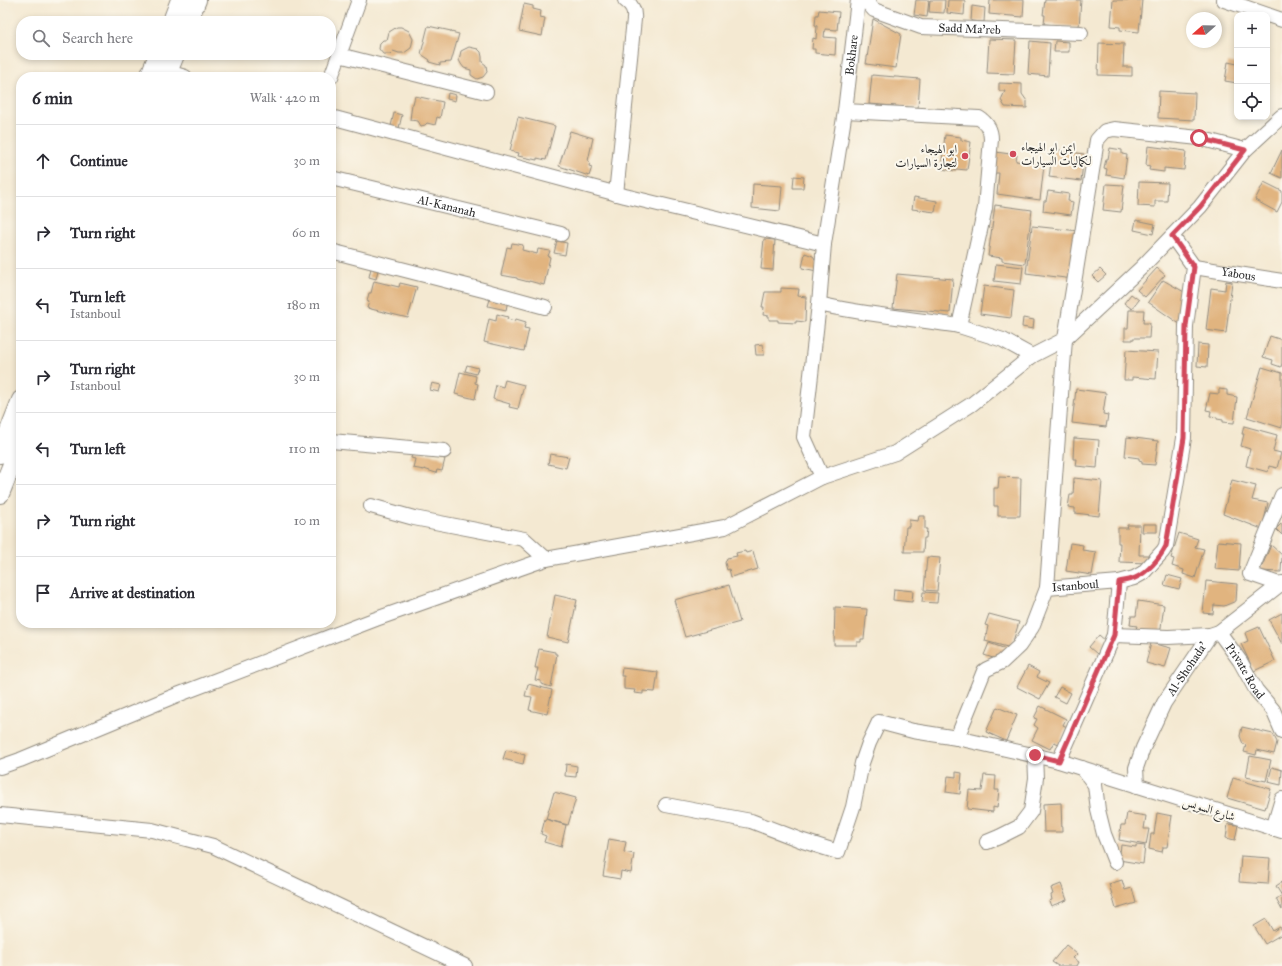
<!DOCTYPE html>
<meta charset="utf-8">
<style>
body{margin:0;font-family:"IM FELL Great Primer",Amiri,serif;background:#f2f2f3;color:#2b2b33}
.controls{position:absolute;right:12px;top:12px;display:grid;overflow:hidden;border-radius:8px;box-shadow:0 2px 6px #0003}
.controls button{width:36px;height:36px;display:grid;place-items:center;padding:0;border:0;border-bottom:1px solid #e1e1e2;background:#fff;color:#2b2b33;font:20px sans-serif}
.compass{position:absolute;left:1186px;top:12px;width:36px;height:36px;border-radius:50%;background:#fff;box-shadow:0 2px 6px #0003;rotate:250deg}
.stop{position:absolute;width:12px;height:12px;margin:-9px;border:3px solid #d1495b;border-radius:50%;background:#fff}
.stop.end{background:#d1495b;border-color:#fff;box-shadow:0 1px 4px #0008}
.list{margin:0;padding:0;list-style:none}
h2{display:flex;justify-content:space-between;align-items:center;height:52px;margin:0;padding:0 16px;font-size:17px}
h2 small{font-size:13px;font-weight:400;color:#7c7c81}
.list li{display:grid;grid-template-columns:26px 1fr auto;gap:12px;align-items:center;box-sizing:border-box;height:72px;padding:0 16px;border-top:1px solid #e1e1e2}
.list b{display:block;font-size:15px;white-space:nowrap}
.list p{margin:0;font-size:13px;white-space:nowrap;color:#7c7c81}
.list em{font-size:13px;font-style:normal;color:#7c7c81}
.icon{flex:none;width:22px;height:22px;fill:none;stroke:currentColor;stroke-width:2;stroke-linecap:round;stroke-linejoin:round}
.map{position:relative;flex:none;width:1282px;height:966px;overflow:hidden}
.search{position:absolute;background:#fff;box-shadow:0 2px 6px #0003;left:16px;top:16px;width:320px;height:44px;display:flex;align-items:center;gap:10px;box-sizing:border-box;padding:0 14px;border-radius:16px;color:#7c7c81;font-size:15px}
.panel{position:absolute;background:#fff;box-shadow:0 2px 6px #0003;left:16px;top:72px;width:320px;height:556px;border-radius:16px}
.map>svg:first-child{display:block}
.building{fill:#e1b47f}
.lines{fill:none;stroke-linecap:round;stroke-linejoin:round}
.minor-casing{stroke:#908a7e;stroke-width:16}
.major-casing{stroke:#908a7e;stroke-width:20}
.minor{stroke:#fff;stroke-width:14}
.major{stroke:#fff;stroke-width:18}
.route{stroke:#d1495b;stroke-width:5}
.poi-dot{fill:#d1495b;stroke:#fbf7ec;stroke-width:1.5}
.labels{text-anchor:middle;dominant-baseline:central;stroke-width:4;stroke-linejoin:round;paint-order:stroke}
.street-label{font-size:12px;fill:#2b2b2b;stroke:#fbf7ec}
.poi-label{font-size:12px;fill:#2b2b2b;stroke:#fbf7ec;text-anchor:start}
</style>
<div class="map">
<svg width="1282" height="966" viewBox="0 0 1282 966">
<rect width="100%" height="100%" fill="#fbf7ec"/>
<filter id="ink" filterUnits="userSpaceOnUse"><feTurbulence type="fractalNoise" baseFrequency=".025" numOctaves="2"/><feDisplacementMap in="SourceGraphic" scale="8" xChannelSelector="R" yChannelSelector="G"/><feConvolveMatrix kernelMatrix="1 2 1 2 8 2 1 2 1" color-interpolation-filters="sRGB"/></filter>
<filter id="wash" filterUnits="userSpaceOnUse"><feTurbulence type="fractalNoise" baseFrequency=".012" numOctaves="4" result="noise"/><feDisplacementMap in="SourceGraphic" scale="16" xChannelSelector="R" yChannelSelector="G"/><feGaussianBlur stdDeviation="0.9" result="paint"/><feColorMatrix in="noise" values="0 0 0 0 0 0 0 0 0 0 0 0 0 0 0 0 0 1.4 0 .05"/><feComposite in="paint" operator="in"/></filter>
<g filter="url(#wash)">
<rect width="100%" height="100%" fill="#f4e9d2"/>
<g id="blocks">
<!-- building -->
<path class="building" d="M916 0H929L927 17 914 15Z
M930 0H945L944 13 929 12Z
M948 0H965L964 15 947 13Z
M990 0H1024L1023 17 989 14Z
M1045 0H1081L1079 27 1044 24 1045 15H1043Z
M1113 0H1142L1139 32 1120 30V27L1111 26Z
M524 4 533 6V9L541 11 540 17 545 18 542 36 519 31Z
M972 6 985 8 984 22 971 21Z
M819 10 839 12 837 30 825 29 824 37 836 38 835 55 815 53V49H812L813 38 816 39 817 26 815 25 816 15H818Z
M873 19 901 34 896 68 866 64Z
M428 26 451 31V32L459 34 451 62 440 63V65L429 62 430 60 421 54Z
M397 27H401L409 31 413 39 411 48 404 53H399L393 51 390 54H383L379 49 380 43 383 40H387L389 32Z
M989 39 1016 40 1014 74 987 73Z
M1030 41 1050 43 1048 76 1028 74Z
M1055 41 1069 42V52H1054Z
M1099 43 1124 44 1123 67H1132V76L1098 75Z
M469 47 478 49 481 52 482 57V62L486 65 487 72 483 77 477 79 471 75V70L464 68 461 64 459 60 461 51Z
M1228 62 1237 64V83L1225 81Z
M872 75 920 79 918 108 869 104Z
M999 83 1022 84V94L1027 101V108L1005 107 1001 100 1005 91H999Z
M1159 91 1195 93 1194 120 1158 118Z
M448 93 456 95 455 101 447 99Z
M415 96 443 102 440 118 437 117 435 125 427 123 425 125 421 126 418 121 410 120 412 104H413Z
M394 113 402 115 399 128 391 126Z
M518 117 555 126 546 160 537 158V160L518 156 519 153 510 151Z
M570 131 593 138 588 161 590 162 589 166 592 167 589 176 559 166Z
M945 135 961 137V140L971 142 967 170 956 169V171L941 169Z
M1148 146 1186 151 1184 170 1164 168V172L1149 170 1150 166 1146 165Z
M1110 148 1122 150V154L1127 155 1124 178 1106 175 1107 169 1104 168 1106 159H1108Z
M1053 149 1084 154 1081 181 1049 177Z
M1282 150V178L1271 173Z
M996 152 1017 155 1016 161 1044 165 1040 200 997 194 999 173H994Z
M794 176 804 177 803 188H793Z
M1139 182 1168 183 1167 201H1155V207L1138 206Z
M1264 182 1282 191V202L1277 212 1255 200Z
M753 184 782 186 780 211 752 208Z
M1106 184 1124 185 1121 212 1103 210Z
M1048 191 1069 194 1068 201 1073 202 1071 215 1043 211 1044 201H1046Z
M914 197 937 201 935 212 912 209Z
M995 205 1032 210 1025 264 1002 261V258L988 256Z
M1136 220 1155 224 1153 234 1134 230Z
M1032 226 1079 231 1073 279 1026 273Z
M764 239 775 240 773 270 761 269Z
M557 241 567 243 565 255 554 253Z
M512 243 523 245 522 250 537 254 538 249 550 251 548 256 550 257 544 285 529 281V282L517 279V278L501 275 507 247 511 248Z
M805 253 813 256 815 259 817 263V271L802 268Z
M996 264 1023 267 1021 284 994 281Z
M371 268 378 270 376 279 369 277Z
M1157 268 1165 275 1145 297 1137 290Z
M1100 269 1106 275 1098 282 1092 276Z
M897 274 953 279 950 313 893 308Z
M1163 280 1186 293 1181 325 1148 302Z
M374 281 399 287 400 283 417 287 408 318 367 308 369 302 367 301 369 293H371Z
M1226 281 1232 282 1226 333 1206 330 1211 288 1225 290Z
M984 286 1014 290 1011 318 980 314Z
M781 288 799 289 798 296 806 297 805 322 796 321V323L778 322V320H769V316L763 315 764 307H762L765 292H781Z
M1131 294 1139 300 1132 309 1124 303Z
M491 296 508 300 506 310 488 306Z
M1129 310H1144L1143 323H1150L1149 338H1133V340H1125V328H1128Z
M497 314 508 317 507 319 515 321 516 319 526 322 524 328 529 329 524 351 484 342 489 319 496 321Z
M1023 318 1034 320 1033 329 1022 327Z
M1270 336 1282 340V363L1281 367 1272 364 1273 360 1263 357Z
M763 344 764 355H756L755 345Z
M1198 344 1208 345 1207 367 1197 366Z
M1126 350 1158 352 1156 379 1132 377V380H1124Z
M467 365 478 368 476 374 465 371Z
M1262 367 1282 373V428L1247 417Z
M460 372 476 376 475 383 478 384 475 399 455 394Z
M505 380 524 385 518 409 509 407 510 404 493 399 496 385 503 387Z
M432 383 441 385 439 392 430 390Z
M1076 389 1106 393 1103 414 1108 415 1106 427 1072 423Z
M1219 389 1227 390V395L1237 397 1234 423 1223 422V420L1217 419V417L1210 416 1211 411 1206 410 1210 393 1219 394Z
M1244 426 1277 435 1273 451 1281 453 1277 468 1269 466 1268 472 1246 466 1250 449 1241 446 1244 434H1242Z
M1127 437 1158 441 1155 465 1142 464V461L1139 460V458L1125 456Z
M1074 438 1099 440 1097 468 1076 466 1077 459H1073Z
M413 451 441 456 440 458 445 459 442 471 437 470 436 473 424 469V470L413 468 415 459 411 458Z
M550 454 569 457 566 468 548 464Z
M999 477 1021 478 1020 516H998V506H994V488H998Z
M1074 478 1102 481 1099 516 1075 513V508L1068 507 1070 495H1073Z
M1232 480 1256 486 1252 500 1268 503 1262 529 1223 514Z
M919 516H925V529H927L926 538H924L923 552H904L906 527H909V520L918 521Z
M1282 523V535L1276 529Z
M1143 524H1157V532H1142Z
M1127 525H1140L1139 555H1148V563L1119 562 1120 543H1118V528H1128Z
M1179 533 1198 539 1195 547 1204 549 1195 578 1183 574 1184 570 1172 566 1174 559 1171 558Z
M1218 541 1241 543 1239 571 1215 569Z
M1070 543 1083 545 1082 550 1096 552 1092 575 1066 571Z
M1271 545 1282 555 1281 572 1260 571Z
M745 551 746 553 753 551 758 569 731 577 729 569 727 570 725 563 727 558 737 556 736 553Z
M927 557 940 558 937 591 924 590Z
M1167 575 1182 579 1179 589 1164 585Z
M1206 581 1237 584 1236 601 1224 606 1214 605 1213 614 1203 613Z
M729 585 740 622 685 637 674 600Z
M894 589 913 591 912 602 893 600Z
M923 592 938 593 937 603 922 602Z
M555 595 577 600 568 642 547 637Z
M1138 601 1164 605 1160 635 1136 629 1137 626 1130 625 1131 616H1136Z
M835 607 867 609 864 639H861V642H857V645H834Z
M1282 613V644L1269 620Z
M989 614 1019 622 1011 648 985 641 988 626 985 625Z
M1259 627 1275 661 1254 671 1241 644 1248 641 1245 633Z
M1099 635 1107 642 1097 654 1089 647Z
M989 643 1006 649 1002 661 984 655Z
M1151 643 1171 648 1165 668 1146 663Z
M539 649 555 652V654H557L551 687 541 684V681L535 680 538 668H535Z
M1028 666 1039 672 1037 677 1049 683 1040 699 1017 687Z
M622 668 658 672 655 692 643 691V694L634 693 635 690 624 689V676H621Z
M528 684 552 690 547 714 529 710 532 697 525 696Z
M1060 687 1071 693 1066 703 1054 697Z
M1040 706 1066 719 1063 725 1067 727 1059 744 1054 742 1050 749 1032 740 1038 728 1034 725 1037 719 1034 718Z
M997 707 1017 715 1006 741 986 732Z
M1242 727 1273 734 1277 742 1274 754 1257 750 1256 755 1244 752 1246 745 1243 744 1240 736Z
M506 750 525 755 523 764 503 759Z
M1250 756 1271 760 1266 781 1246 777Z
M566 764 577 766 576 777 565 776Z
M1272 767 1282 770 1281 785 1268 782Z
M956 772 962 773 960 794 946 792 948 776 956 777Z
M984 775 996 776 995 790H999L997 808 993 807V812L967 809 969 790 982 791Z
M1233 778 1271 789 1265 809 1227 798Z
M554 792 576 798 568 825 546 819Z
M1061 803 1062 832H1044L1043 804Z
M1127 813 1146 816 1144 829H1149L1146 845 1119 840 1121 825H1125Z
M1157 813 1172 816 1167 847H1163L1162 852 1149 849 1151 834H1154Z
M545 819 566 825 561 847 544 842 546 836 541 834Z
M1228 824 1238 825 1235 840 1226 838Z
M609 839 626 842 624 852 634 854 631 873 621 871 620 879 603 876Z
M1121 845 1136 847V845L1145 846 1143 864 1119 860Z
M1241 856 1270 858 1268 884 1239 882Z
M1122 880 1125 890 1132 888 1136 903 1116 909 1109 884Z
M1282 882V910L1276 899 1282 896 1276 886Z
M1061 884 1067 900 1051 906 1049 901 1052 900 1051 895 1053 894 1051 888Z
M1266 919 1273 931 1280 927 1282 930V934L1265 944 1254 926Z
M1066 945 1077 954 1073 958 1079 962 1077 966H1058L1052 962Z"/>
</g>
</g>
<g filter="url(#ink)">
<use href="#blocks" fill-opacity="0" stroke="#908a7e" stroke-width="1"/>
<g class="lines">
<!-- minor casing -->
<g class="minor-casing">
<g id="minor">
<path id="s1" d="M865 0 874 10 921 27 1081 33"/>
<path d="M1224 0 1282 20"/>
<path d="M339 55 486 92"/>
<path d="M168 72 185 77"/>
<path d="M331 77 359 0"/>
<path d="M845 111 979 118C987 123 991 129 991 139L985 208 959 326 1003 340 1032 356"/>
<path d="M331 117 625 196 824 244"/>
<path id="s2" d="M331 178 561 234"/>
<path d="M616 194 634 19C635 10 632 5 625 0"/>
<path d="M331 251 483 290 545 307"/>
<path id="s3" d="M1194 267 1282 281"/>
<path d="M819 304C865 315 912 318 959 326"/>
<path d="M331 441 444 451"/>
<path id="s4" d="M822 477 804 437 819 304 824 244 845 111 858 0"/>
<path d="M1282 495 1250 574 1282 585"/>
<path d="M371 506 414 518 524 539 546 559"/>
<path d="M1047 588 1065 339 1097 140 1105 131 1114 129 1199 138 1245 150"/>
<path id="s5" d="M1219 632 1240 661 1256 690 1273 710 1282 731"/>
<path d="M1114 635 1168 637 1210 635"/>
<path id="s6" d="M957 738 984 671 987 669 1002 662 1019 646 1032 627 1047 588 1119 582 1134 578 1143 573 1163 551 1166 546 1184 438 1186 326 1194 267 1172 236"/>
<path d="M1059 761 1114 635 1119 582"/>
<path d="M0 767 20 760 172 697 376 619 546 559 725 527 822 477 895 453 972 404 1032 356 1065 339 1141 268 1200 207 1245 150 1282 116"/>
<path d="M1082 768 1095 785 1098 810 1104 834 1115 862"/>
<path id="s7" d="M1137 786 1136 768 1143 748 1164 703 1210 635 1219 632 1282 583"/>
<path d="M666 805 751 821 803 841 838 852 853 807 862 763 869 743 879 722 913 731 957 738 1059 761 1282 831"/>
<path d="M0 815 152 830 213 846 465 966"/>
<path d="M1273 829 1282 799"/>
<path d="M987 842 999 837 1019 827 1031 811 1036 778 1035 755"/>
</g>
</g>
<!-- major casing -->
<g class="major-casing">
<path id="major" d="M172 21 180 0
M188 21 197 0
M149 77 158 55
M166 77 175 55
M0 454 21 400
M0 494 21 442"/>
</g>
<!-- minor -->
<use href="#minor" class="minor"/>
<!-- major -->
<use href="#major" class="major"/>
</g>
</g>
<g class="lines" filter="url(#ink)">
<!-- route -->
<path class="route" d="M1035 755 1059 761 1114 635 1119 582C1124 581 1130 580 1135 578 1147 573 1160 558 1166 546L1184 438 1186 326 1194 267 1172 236 1200 207 1245 150 1199 138"/>
</g>
<!-- markers -->
<g class="poi-dot">
<circle cx="1013" cy="154" r="4"/>
<circle cx="965" cy="156" r="4"/>
</g>
<g class="labels">
<!-- street labels -->
<g class="street-label">
<text stroke="none"><textPath href="#s1" startOffset="112">Sadd Ma'reb</textPath></text>
<text stroke="none"><textPath href="#s4" startOffset="429">Bokhare</textPath></text>
<text stroke="none"><textPath href="#s2" startOffset="119">Al-Kananah</textPath></text>
<text stroke="none"><textPath href="#s3" startOffset="45">Yabous</textPath></text>
<text stroke="none"><textPath href="#s6" startOffset="209">Istanboul</textPath></text>
<text stroke="none"><textPath href="#s7" startOffset="130">Al-Shohada'</textPath></text>
<text stroke="none"><textPath href="#s5" startOffset="47">Private Road</textPath></text>
<text transform="translate(1209 809) rotate(18)">شارع السويس</text>
</g>
<!-- poi labels -->
<g class="poi-label">
<text x="1021" y="147">ايمن ابو الهيجاء<tspan x="1021" dy="14">لكماليات السيارات</tspan></text>
<text x="957" y="149" text-anchor="end">ابو الهيجاء<tspan x="957" dy="14">لتجارة السيارات</tspan></text>
</g>
</g>
</svg>
<div class="controls">
<button>+</button>
<button>−</button>
<button><svg class="icon" aria-label="locate" viewBox="0 0 24 24"><circle cx="12" cy="12" r="6"/><path d="M12 2v4M12 18v4M2 12h4M18 12h4"/></svg></button>
</div>
<svg class="compass" viewBox="-18 -18 36 36"><path d="M0-13l5 13h-10z" fill="#e53935"/><path d="M0 13l5-13h-10z" fill="#7c7c81"/></svg>
<div class="stop" style="left:1199px;top:138px"></div>
<div class="stop end" style="left:1035px;top:755px"></div>
<div class="search"><svg class="icon" aria-label="search" viewBox="0 0 24 24"><circle cx="10" cy="10" r="6"/><path d="M15 15l6 6"/></svg>Search here</div>
<section class="panel">
<h2>6 min<small>Walk · 420 m</small></h2>
<ul class="list">
<li><svg class="icon" aria-label="ahead" viewBox="0 0 24 24"><path d="M12 20V5M6 11l6-6 6 6"/></svg><div><b>Continue</b></div><em>30 m</em></li>
<li><svg class="icon" aria-label="right" viewBox="0 0 24 24"><path d="M7 20v-9h11M14 6l5 5-5 5"/></svg><div><b>Turn right</b></div><em>60 m</em></li>
<li><svg class="icon" aria-label="left" viewBox="0 0 24 24"><path d="M17 20v-9H6M10 6l-5 5 5 5"/></svg><div><b>Turn left</b><p>Istanboul</p></div><em>180 m</em></li>
<li><svg class="icon" aria-label="right" viewBox="0 0 24 24"><path d="M7 20v-9h11M14 6l5 5-5 5"/></svg><div><b>Turn right</b><p>Istanboul</p></div><em>30 m</em></li>
<li><svg class="icon" aria-label="left" viewBox="0 0 24 24"><path d="M17 20v-9H6M10 6l-5 5 5 5"/></svg><div><b>Turn left</b></div><em>110 m</em></li>
<li><svg class="icon" aria-label="right" viewBox="0 0 24 24"><path d="M7 20v-9h11M14 6l5 5-5 5"/></svg><div><b>Turn right</b></div><em>10 m</em></li>
<li><svg class="icon" aria-label="arrive" viewBox="0 0 24 24"><path d="M6 21V4h12l-3 4 3 4H6"/></svg><div><b>Arrive at destination</b></div></li>
</ul>
</section>
</div>
